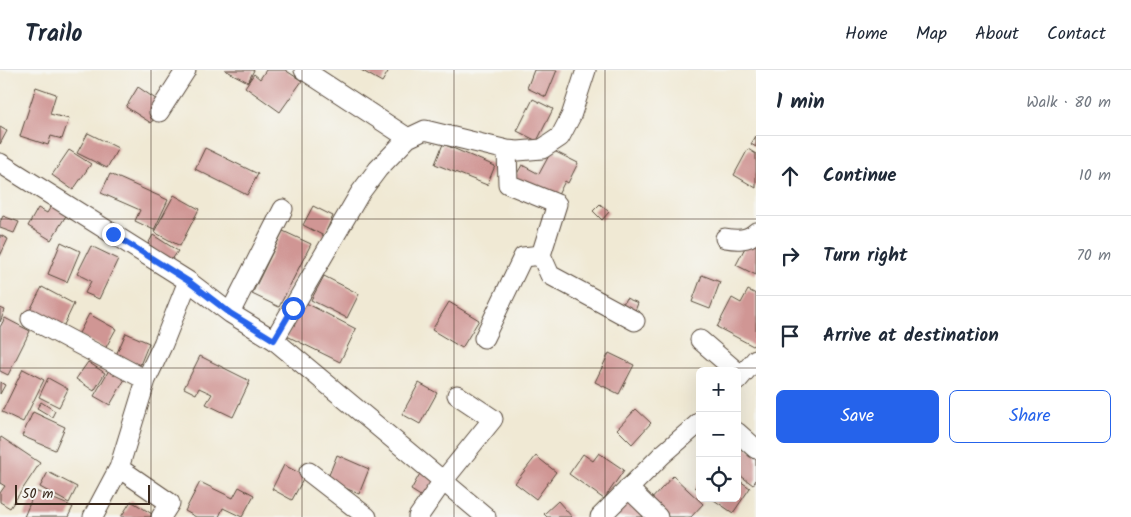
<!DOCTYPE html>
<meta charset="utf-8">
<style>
body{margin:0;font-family:Kalam,sans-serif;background:#f6f6f7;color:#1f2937}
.controls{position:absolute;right:15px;bottom:15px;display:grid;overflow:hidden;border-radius:8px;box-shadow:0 5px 20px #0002}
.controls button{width:45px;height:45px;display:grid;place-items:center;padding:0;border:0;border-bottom:1px solid #e0e1e3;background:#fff;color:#1f2937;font:25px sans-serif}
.scale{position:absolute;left:15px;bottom:12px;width:135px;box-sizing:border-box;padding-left:5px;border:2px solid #3b2a1e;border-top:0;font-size:14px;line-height:18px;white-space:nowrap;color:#3b2a1e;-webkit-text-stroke:4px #f6f6f2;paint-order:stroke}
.stop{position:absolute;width:15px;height:15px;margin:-11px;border:4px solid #2563eb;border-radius:50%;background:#fff}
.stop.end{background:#2563eb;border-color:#fff;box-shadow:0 1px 5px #0008}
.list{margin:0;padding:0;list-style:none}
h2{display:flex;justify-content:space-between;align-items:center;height:65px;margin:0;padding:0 20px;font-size:21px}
h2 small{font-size:16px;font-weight:400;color:#747a83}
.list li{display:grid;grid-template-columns:32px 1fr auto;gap:15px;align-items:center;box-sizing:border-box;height:80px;padding:0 20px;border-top:1px solid #e0e1e3}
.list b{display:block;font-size:19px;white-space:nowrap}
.list em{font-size:16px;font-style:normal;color:#747a83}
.actions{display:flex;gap:10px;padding:15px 20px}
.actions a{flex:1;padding:11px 0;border:1px solid #2563eb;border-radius:8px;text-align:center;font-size:18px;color:#2563eb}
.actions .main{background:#2563eb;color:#fff}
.icon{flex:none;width:28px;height:28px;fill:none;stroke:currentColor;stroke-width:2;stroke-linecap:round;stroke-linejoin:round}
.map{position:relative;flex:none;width:756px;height:447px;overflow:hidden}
header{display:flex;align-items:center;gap:30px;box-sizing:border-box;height:70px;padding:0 25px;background:#fff;border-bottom:1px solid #e0e1e3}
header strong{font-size:24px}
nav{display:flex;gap:28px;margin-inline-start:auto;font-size:18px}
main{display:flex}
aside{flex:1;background:#fff}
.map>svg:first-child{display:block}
.building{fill:#d09694}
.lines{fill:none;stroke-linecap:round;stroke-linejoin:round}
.street-casing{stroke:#564739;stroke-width:21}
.street{stroke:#fff;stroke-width:19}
.route{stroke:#2563eb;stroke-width:6}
.grid{fill:none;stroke:#3b2a1e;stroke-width:1;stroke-opacity:0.55}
</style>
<header>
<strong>Trailo</strong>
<nav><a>Home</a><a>Map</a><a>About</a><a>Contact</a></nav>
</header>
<main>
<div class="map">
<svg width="756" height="447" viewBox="0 0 756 447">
<rect width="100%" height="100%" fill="#f6f6f2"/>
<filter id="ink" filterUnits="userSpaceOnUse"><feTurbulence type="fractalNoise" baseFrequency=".02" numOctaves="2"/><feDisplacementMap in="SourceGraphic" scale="10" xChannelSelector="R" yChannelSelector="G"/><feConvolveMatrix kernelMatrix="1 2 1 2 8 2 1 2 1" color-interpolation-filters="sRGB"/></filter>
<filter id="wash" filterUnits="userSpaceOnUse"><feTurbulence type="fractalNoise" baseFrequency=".0096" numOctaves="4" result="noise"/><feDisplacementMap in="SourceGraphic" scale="20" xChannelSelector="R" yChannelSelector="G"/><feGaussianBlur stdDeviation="1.12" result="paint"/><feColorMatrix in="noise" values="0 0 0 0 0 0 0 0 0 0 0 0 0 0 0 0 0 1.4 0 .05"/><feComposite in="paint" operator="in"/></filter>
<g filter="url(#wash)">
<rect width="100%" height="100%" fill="#f0e9d4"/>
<g id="blocks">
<!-- building -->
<path class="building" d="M225 0H254L248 12Z
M266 0H285L302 11 280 42 245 17 254 4 260 9Z
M361 0H389L382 12Z
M534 0H557L546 27 527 18Z
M36 17 56 24 50 44 69 49 62 69 51 66 48 75 20 66Z
M138 17 163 34 151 53 126 37Z
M533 29 553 39 537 71 517 61Z
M0 57 7 61 0 74Z
M88 63 118 78 107 98 77 83Z
M756 66V77L751 74Z
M443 74 495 96 487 115 435 94Z
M205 78 258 104 247 125 195 99Z
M748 79 756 84V118L734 105Z
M69 80 91 94 73 120 52 105Z
M552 80 578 93 568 113 565 111 556 129 515 107 522 95 539 104Z
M110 104 168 130 154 160 135 151 140 140 101 123Z
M174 125 199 139 180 176 154 162Z
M600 134 609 142 602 150 593 141Z
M52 135 67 144 51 170 28 156 38 138 47 143Z
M313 136 333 146 324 166 303 155Z
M3 146 19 152 14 163 0 158V152Z
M283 161 311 174 279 237 252 224Z
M0 165 8 169 0 186Z
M153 165 178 181 171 191 147 176Z
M750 168 756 171V205L736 195Z
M61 172 80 181 67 212 48 204Z
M91 176 118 189 99 229 85 223 91 211 77 204Z
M702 205 720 212 710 239 692 232Z
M324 206 359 224 347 248 311 230Z
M42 217 74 234 62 259 29 242Z
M748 220 756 224V271L753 276 717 257 732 228 741 233Z
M626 228 638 233 635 241 622 236Z
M304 232 356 259 340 292 287 266Z
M449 232 479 250 462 278 432 260Z
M0 238 5 240 0 252Z
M89 244 116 259 105 279 78 265Z
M5 248 30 261 8 305 0 301V257Z
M126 263 149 273 140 295 116 285Z
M609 283 634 295 619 324 595 312Z
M200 286 250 311 233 347 206 334 212 324 199 318 196 324 184 318Z
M88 292 105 303 94 321 76 309Z
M23 299 44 310 23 352 2 342Z
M109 300 125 309 110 335 94 326Z
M48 308 68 319 59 337 39 327Z
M0 312 5 315 0 324Z
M419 313 437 323 420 354 402 344Z
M41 332 55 341 52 347 37 338Z
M636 339 651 353 632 374 617 359Z
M33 342 65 357 55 380 22 366Z
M1 367 40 393 10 438 0 432V423L5 416 0 413V369Z
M737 370 756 384V410L753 415 737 403Z
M599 383 624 400 604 429 569 404 583 384 593 391Z
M337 385 369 399 359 424 327 410Z
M536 386 556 402 536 429 515 413Z
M284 395 305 406 292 430 272 419Z
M423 398 440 408 427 430 411 420Z
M48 402 77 417 69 433 40 417Z
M673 406 703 434 691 447H664L648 433Z
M737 409 750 418 733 443 711 428H737Z
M700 410V421L695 417Z
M200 412 233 428 239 417 254 425 242 447 223 438 219 447H196L185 441Z
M35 421 73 437 68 447H24Z
M630 427 646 443 642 447H610Z
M131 431 157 447H121Z
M558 431 572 447H547L544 444Z"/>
</g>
</g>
<g filter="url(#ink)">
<use href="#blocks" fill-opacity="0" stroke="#564739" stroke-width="1"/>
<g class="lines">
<!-- street casing -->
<g class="street-casing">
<path id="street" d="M304 0 408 68
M159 42 186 0
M507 80 508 114 557 134 541 185 550 205 635 251
M0 93 188 211 230 243 274 270 430 400 486 447
M725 168C736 170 748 171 756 162
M230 243 283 139
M31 249 146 310
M484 268 523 187 541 185
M274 270 360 123 378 99 408 68 425 60 507 80 518 81 542 79 560 67 571 46 586 0
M700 270 736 301
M737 311 756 289
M737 362 756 379
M119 398 170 433 161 447
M309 402 367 447
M628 418 658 447
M93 447 119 398 146 310 163 274 188 211
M418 447 443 411 493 349 457 325
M600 447 662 385 700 352"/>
</g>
<!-- street -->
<use href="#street" class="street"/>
</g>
</g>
<g class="lines" filter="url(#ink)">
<!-- route -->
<path class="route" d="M113 164 188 211 230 243 274 270 293 238"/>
</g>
<!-- grid -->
<path class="grid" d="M151 0V447M302 0V447M454 0V447M605 0V447M0 149H756M0 298H756"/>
</svg>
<div class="controls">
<button>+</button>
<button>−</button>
<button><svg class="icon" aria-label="locate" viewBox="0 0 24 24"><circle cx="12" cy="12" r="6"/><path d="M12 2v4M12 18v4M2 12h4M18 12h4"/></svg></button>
</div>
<div class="scale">50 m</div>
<div class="stop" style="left:293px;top:238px"></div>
<div class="stop end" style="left:113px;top:164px"></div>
</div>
<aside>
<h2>1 min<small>Walk · 80 m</small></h2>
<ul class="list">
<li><svg class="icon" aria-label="ahead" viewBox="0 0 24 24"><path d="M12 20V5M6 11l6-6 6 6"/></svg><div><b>Continue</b></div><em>10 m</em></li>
<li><svg class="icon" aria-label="right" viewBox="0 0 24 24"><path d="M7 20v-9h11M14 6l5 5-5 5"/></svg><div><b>Turn right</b></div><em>70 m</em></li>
<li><svg class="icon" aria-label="arrive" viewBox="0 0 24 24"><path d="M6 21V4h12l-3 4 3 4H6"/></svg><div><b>Arrive at destination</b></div></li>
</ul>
<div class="actions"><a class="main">Save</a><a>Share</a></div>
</aside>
</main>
